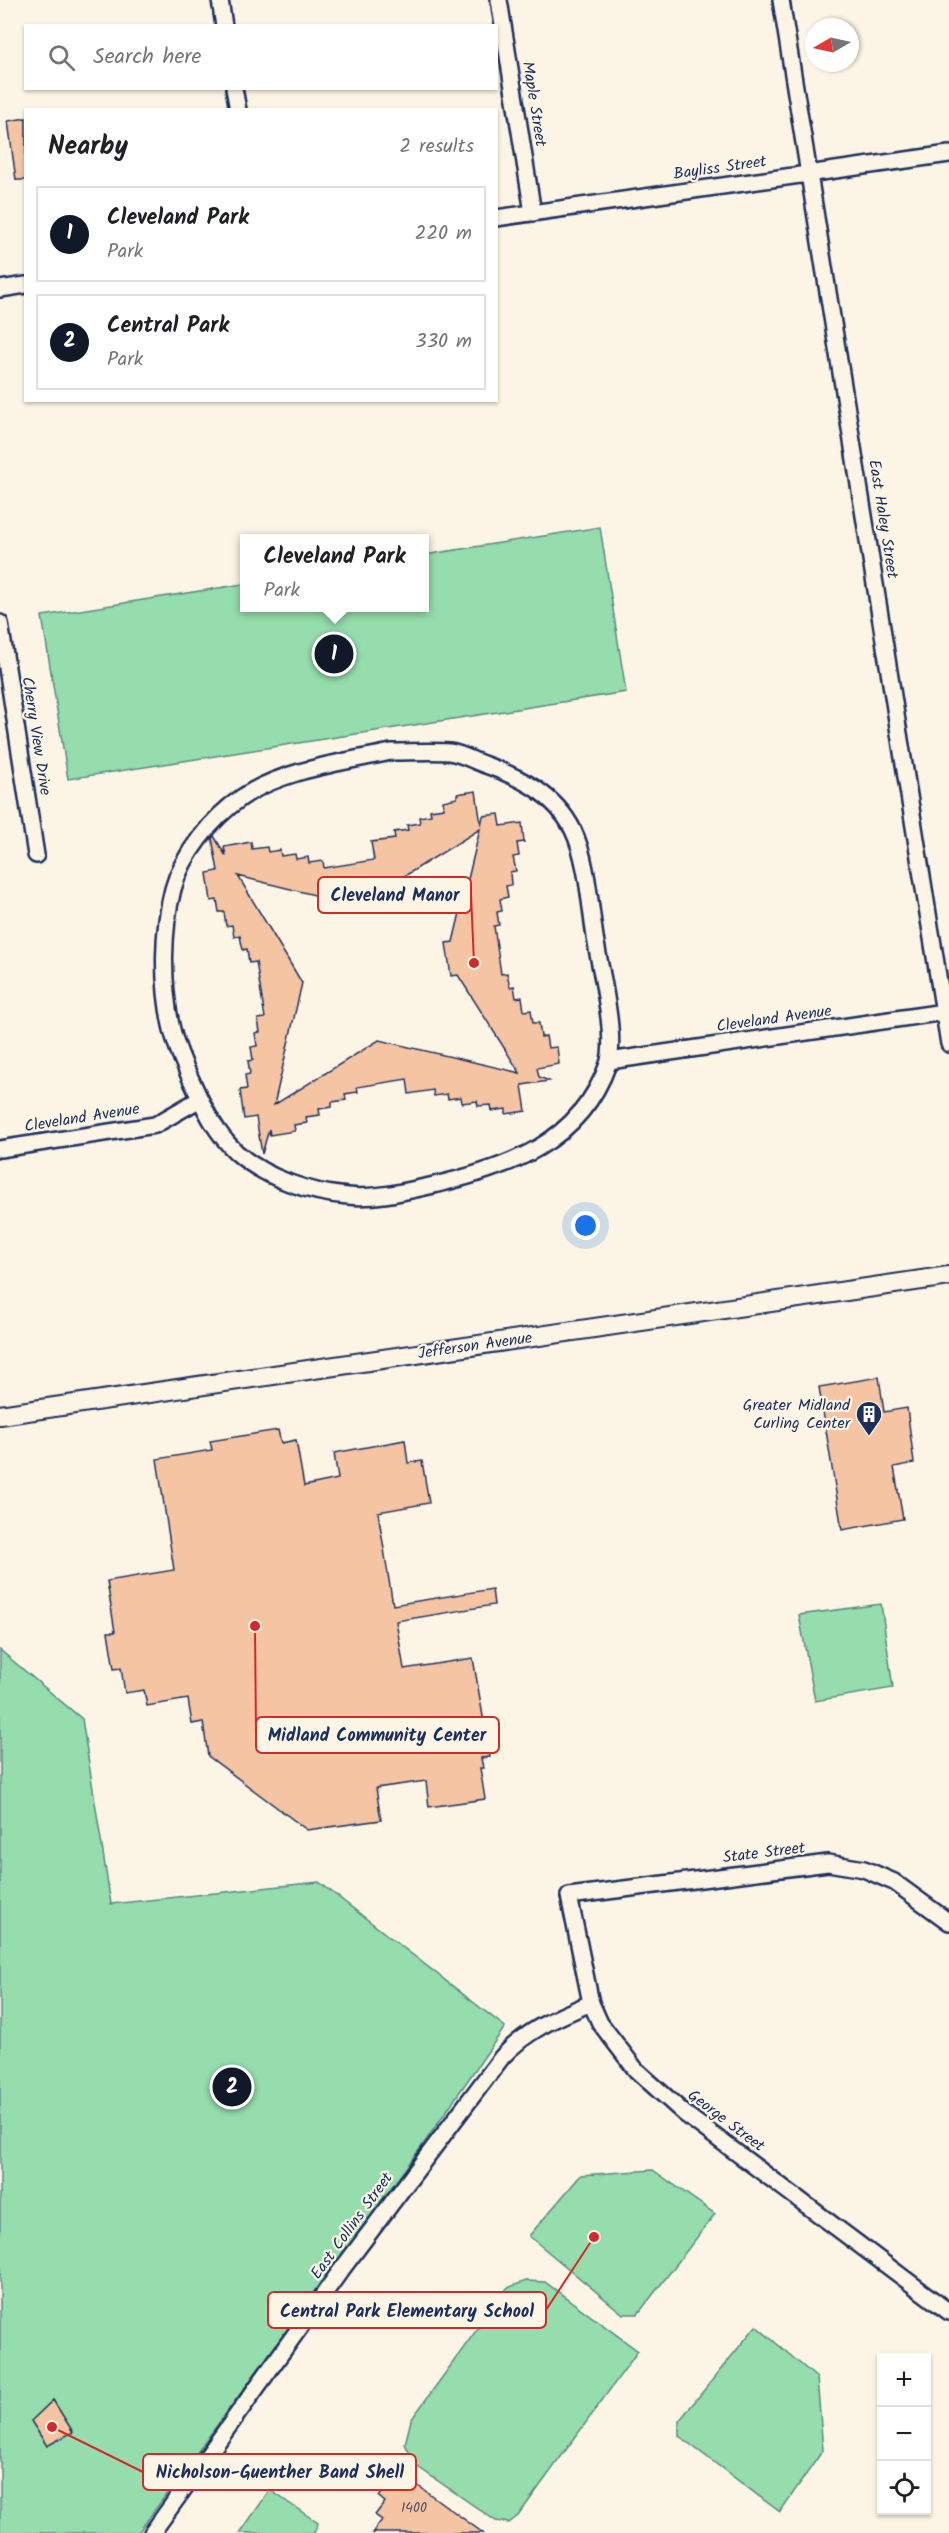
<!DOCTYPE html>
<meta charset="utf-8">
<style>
body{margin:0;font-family:Kalam,sans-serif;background:#f6f6f6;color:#202124}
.controls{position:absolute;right:18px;bottom:18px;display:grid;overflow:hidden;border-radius:0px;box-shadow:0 2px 4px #0004}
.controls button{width:54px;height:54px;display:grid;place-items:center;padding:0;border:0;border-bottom:2px solid #e0e0e0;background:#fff;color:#202124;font:30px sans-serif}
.compass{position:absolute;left:805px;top:18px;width:54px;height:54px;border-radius:50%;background:#fff;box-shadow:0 2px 4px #0004;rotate:261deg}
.you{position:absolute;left:586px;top:1226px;width:21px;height:21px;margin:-15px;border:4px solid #fff;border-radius:50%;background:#1a73e8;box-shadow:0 0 0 9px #1a73e833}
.badge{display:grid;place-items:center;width:39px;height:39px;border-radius:50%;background:#111827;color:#fff;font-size:20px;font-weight:700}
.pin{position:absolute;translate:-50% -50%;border:3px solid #fff;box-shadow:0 2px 6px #0006}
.popup{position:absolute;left:240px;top:534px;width:189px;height:78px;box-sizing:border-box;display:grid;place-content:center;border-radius:0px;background:#fff;filter:drop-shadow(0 2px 4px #0005);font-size:20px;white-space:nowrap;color:#757577}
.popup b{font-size:22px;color:#202124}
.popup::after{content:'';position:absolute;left:50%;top:100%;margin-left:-12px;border:12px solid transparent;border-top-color:#fff}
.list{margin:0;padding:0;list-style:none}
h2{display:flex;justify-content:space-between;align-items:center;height:78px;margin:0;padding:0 24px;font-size:26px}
h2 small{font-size:20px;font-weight:400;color:#757577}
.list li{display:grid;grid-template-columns:39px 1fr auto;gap:18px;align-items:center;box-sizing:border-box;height:96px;margin:0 12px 12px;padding:0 12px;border:2px solid #e0e0e0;border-radius:0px}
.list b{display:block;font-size:22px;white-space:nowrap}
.list p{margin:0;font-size:20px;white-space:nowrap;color:#757577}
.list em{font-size:20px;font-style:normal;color:#757577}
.icon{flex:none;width:33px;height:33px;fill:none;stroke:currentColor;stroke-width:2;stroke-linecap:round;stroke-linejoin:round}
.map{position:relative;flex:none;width:949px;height:2533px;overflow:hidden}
.search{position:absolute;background:#fff;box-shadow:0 2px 4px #0004;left:24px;top:24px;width:474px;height:66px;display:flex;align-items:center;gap:15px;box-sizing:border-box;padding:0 21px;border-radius:0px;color:#757577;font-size:22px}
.panel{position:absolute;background:#fff;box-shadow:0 2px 4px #0004;left:24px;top:108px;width:474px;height:294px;border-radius:0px}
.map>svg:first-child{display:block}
.green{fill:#95ddac;stroke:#588685;stroke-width:1.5}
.building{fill:#f4c4a3;stroke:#1b2f5e;stroke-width:1.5;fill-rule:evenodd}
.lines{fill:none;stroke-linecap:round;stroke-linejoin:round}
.minor-casing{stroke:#1b2f5e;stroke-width:20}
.tertiary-casing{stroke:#1b2f5e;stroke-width:22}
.minor{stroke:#fcf5e5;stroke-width:15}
.tertiary{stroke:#fcf5e5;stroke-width:18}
.labels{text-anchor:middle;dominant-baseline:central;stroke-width:4.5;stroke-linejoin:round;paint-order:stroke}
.number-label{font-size:14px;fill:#51546f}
.street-label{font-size:16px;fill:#1b2f5e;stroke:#fcf5e5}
.poi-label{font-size:16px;fill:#1b2f5e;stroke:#fcf5e5;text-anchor:end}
.leader{fill:none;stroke:#d62828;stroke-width:2}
.callout-dot{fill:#d62828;stroke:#fcf5e5;stroke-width:2}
.callout{fill:#fcf5e5;stroke:#d62828;stroke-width:2}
.callout-label{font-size:18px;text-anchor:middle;font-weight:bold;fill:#1b2f5e}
</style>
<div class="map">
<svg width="949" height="2533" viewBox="0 0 949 2533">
<rect width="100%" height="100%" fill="#fcf5e5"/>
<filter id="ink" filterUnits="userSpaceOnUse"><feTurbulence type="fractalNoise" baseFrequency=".0167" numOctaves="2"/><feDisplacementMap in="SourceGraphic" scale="12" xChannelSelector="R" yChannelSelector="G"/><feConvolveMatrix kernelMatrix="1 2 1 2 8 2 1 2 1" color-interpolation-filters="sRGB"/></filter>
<g filter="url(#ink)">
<!-- green -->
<path class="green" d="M600 527 626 692 68 779 42 616 244 584V608H424V555Z
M881 1604 893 1688 815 1701 799 1615Z
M0 1650 82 1719 111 1904 319 1882 505 2027 422 2146 138 2533H0Z
M653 2170 715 2214 638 2314H623L529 2236 581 2175Z
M526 2281 545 2282 638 2351 518 2516 509 2523 496 2521 415 2465 405 2444 411 2420 507 2288Z
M756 2326 817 2378 823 2450 780 2512 679 2436V2421Z
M270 2490 318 2523 314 2533H240Z"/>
<!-- building -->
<path class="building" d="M26 118V180H16L8 121Z
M476 791 481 825 483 816 499 814 501 826 522 823 524 842 517 843 519 856 513 857 516 871 510 872 511 885 506 886 508 897 500 899 502 911 497 912 499 925 494 926 501 974 507 973 510 987 514 986 516 998 522 997 524 1011 531 1010 533 1023H539L541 1037 546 1036 548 1048 557 1047 559 1064 537 1068 539 1077 549 1081 522 1085 526 1111 506 1114V1109L492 1111 491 1105 478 1106 477 1101 462 1103 461 1097 448 1099 447 1094 434 1096 433 1090 409 1094 407 1079 357 1087 358 1092 345 1094 346 1100 332 1102V1107L319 1109 320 1115 306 1117 307 1123 294 1125 295 1131 270 1135 269 1129 262 1154 256 1117 244 1119 240 1090 247 1089 245 1075 250 1074 248 1061 253 1060 251 1047 257 1046 255 1033 260 1032 258 1019 265 1018 256 962 249 963 247 949 243 950 240 936 234 937 232 925 226 926 224 912H219L217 900 211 901 207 873 218 871 212 838 214 836 226 856 224 847 251 842 252 849 267 847 268 852 280 850 281 856 295 854 296 859 308 857 309 863 323 861 324 868 374 860 371 842 395 839 394 832 408 830 407 825 420 823 419 817 431 815 430 810 444 808 443 801 457 798V794ZM480 829 453 942 446 943 451 976 458 975 520 1073 379 1040 274 1105 302 983 238 876 359 906 364 903 386 900 384 884 395 882Z
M879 1377 884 1412 907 1408 914 1463 894 1467 903 1519 842 1530 819 1387Z
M278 1430 281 1443 296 1440 304 1486 338 1479 334 1453 405 1440 408 1463 422 1461 429 1503 378 1512 393 1605 492 1589 494 1605 396 1621 404 1669 473 1658 490 1757 481 1758 483 1768H480L485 1799 429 1807 426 1781 376 1788 381 1820 307 1830 208 1756 203 1722 192 1724 188 1699 147 1706 144 1690 125 1693 121 1668 114 1669 108 1632H115L107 1581 174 1570 157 1459 212 1450 210 1441Z
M53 2400 73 2432 47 2446 31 2421Z
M398 2471 483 2533H372L382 2520 375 2515 385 2502 379 2497Z"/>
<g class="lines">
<!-- minor casing -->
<g class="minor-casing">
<path id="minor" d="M220 0 224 26
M499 0 533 213
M781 0 949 1044
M234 88 238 110
M496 218 949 154
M0 289 26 285
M0 623 36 855
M391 752C410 752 430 751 449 752 460 753 472 760 483 764 520 777 555 794 573 830 588 861 590 909 596 943 601 973 617 1037 608 1064 580 1143 508 1168 434 1185 407 1191 376 1199 348 1196 310 1193 265 1178 236 1152 216 1133 205 1110 194 1086 185 1067 175 1045 171 1025 162 983 162 931 173 889 182 855 212 818 241 798 281 770 344 762 391 752Z
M609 1061 944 1012
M0 1149 155 1125 200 1099
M949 1922 894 1882 864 1869 828 1863 569 1896 591 2003 600 2023 636 2070 685 2114 949 2312
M152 2533 339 2273 502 2057C528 2029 556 2018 591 2003"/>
</g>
<!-- tertiary casing -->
<g class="tertiary-casing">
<path id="tertiary" d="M0 1415 949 1276"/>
</g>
<!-- minor -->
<use href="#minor" class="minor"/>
<!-- tertiary -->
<use href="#tertiary" class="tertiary"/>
</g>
</g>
<!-- icons -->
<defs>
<g id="building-pin" transform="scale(1.35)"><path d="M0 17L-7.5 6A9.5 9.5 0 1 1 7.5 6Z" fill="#1b2f5e" stroke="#fcf5e5"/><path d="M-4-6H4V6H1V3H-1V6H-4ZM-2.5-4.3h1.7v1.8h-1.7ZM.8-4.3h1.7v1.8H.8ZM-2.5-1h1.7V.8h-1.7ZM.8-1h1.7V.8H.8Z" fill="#fff"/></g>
</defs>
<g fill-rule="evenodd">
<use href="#building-pin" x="869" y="1414"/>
</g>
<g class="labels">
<!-- number labels -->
<g class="number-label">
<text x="414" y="2508">1400</text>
</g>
<!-- street labels -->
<g class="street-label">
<text transform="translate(534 104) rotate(81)">Maple Street</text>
<text transform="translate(720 168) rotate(-8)">Bayliss Street</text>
<text transform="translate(883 519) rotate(81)">East Haley Street</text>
<text transform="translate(36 736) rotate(81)">Cherry View Drive</text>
<text transform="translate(774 1019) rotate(-8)">Cleveland Avenue</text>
<text transform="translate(82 1118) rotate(-9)">Cleveland Avenue</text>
<text transform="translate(475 1346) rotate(-8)">Jefferson Avenue</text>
<text transform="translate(764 1853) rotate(-7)">State Street</text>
<text transform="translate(726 2121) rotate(37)">George Street</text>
<text transform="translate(352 2226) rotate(-54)">East Collins Street</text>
</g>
<!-- poi labels -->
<g class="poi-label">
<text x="850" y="1405">Greater Midland<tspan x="850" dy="18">Curling Center</tspan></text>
</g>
</g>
<!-- callouts -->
<path class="leader" d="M474 963L471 895M255 1626L256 1735M594 2237L546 2310M52 2427L143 2472"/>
<g class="callout-dot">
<circle cx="474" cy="963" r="6"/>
<circle cx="255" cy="1626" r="6"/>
<circle cx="594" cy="2237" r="6"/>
<circle cx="52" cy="2427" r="6"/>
</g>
<g class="callout">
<rect x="318" y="877" width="153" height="36" rx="6"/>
<rect x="256" y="1717" width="243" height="36" rx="6"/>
<rect x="268" y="2292" width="278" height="36" rx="6"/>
<rect x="143" y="2454" width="273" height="36" rx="6"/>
</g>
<g class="callout-label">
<text x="395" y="901">Cleveland Manor</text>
<text x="377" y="1741">Midland Community Center</text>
<text x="407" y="2317">Central Park Elementary School</text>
<text x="280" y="2478">Nicholson-Guenther Band Shell</text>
</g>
</svg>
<div class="controls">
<button>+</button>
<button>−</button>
<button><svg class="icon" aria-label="locate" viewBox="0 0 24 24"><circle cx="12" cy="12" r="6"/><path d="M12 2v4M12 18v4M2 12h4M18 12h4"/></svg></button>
</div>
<svg class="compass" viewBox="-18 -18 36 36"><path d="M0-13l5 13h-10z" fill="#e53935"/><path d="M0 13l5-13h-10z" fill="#757577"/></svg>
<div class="you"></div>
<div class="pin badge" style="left:334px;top:654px">1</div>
<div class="popup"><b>Cleveland Park</b>Park</div>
<div class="pin badge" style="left:232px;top:2087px">2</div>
<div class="search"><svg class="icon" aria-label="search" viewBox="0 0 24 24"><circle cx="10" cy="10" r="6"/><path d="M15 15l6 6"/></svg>Search here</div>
<section class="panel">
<h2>Nearby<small>2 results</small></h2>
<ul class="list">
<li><span class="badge">1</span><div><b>Cleveland Park</b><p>Park</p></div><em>220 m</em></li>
<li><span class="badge">2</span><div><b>Central Park</b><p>Park</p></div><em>330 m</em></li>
</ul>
</section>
</div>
